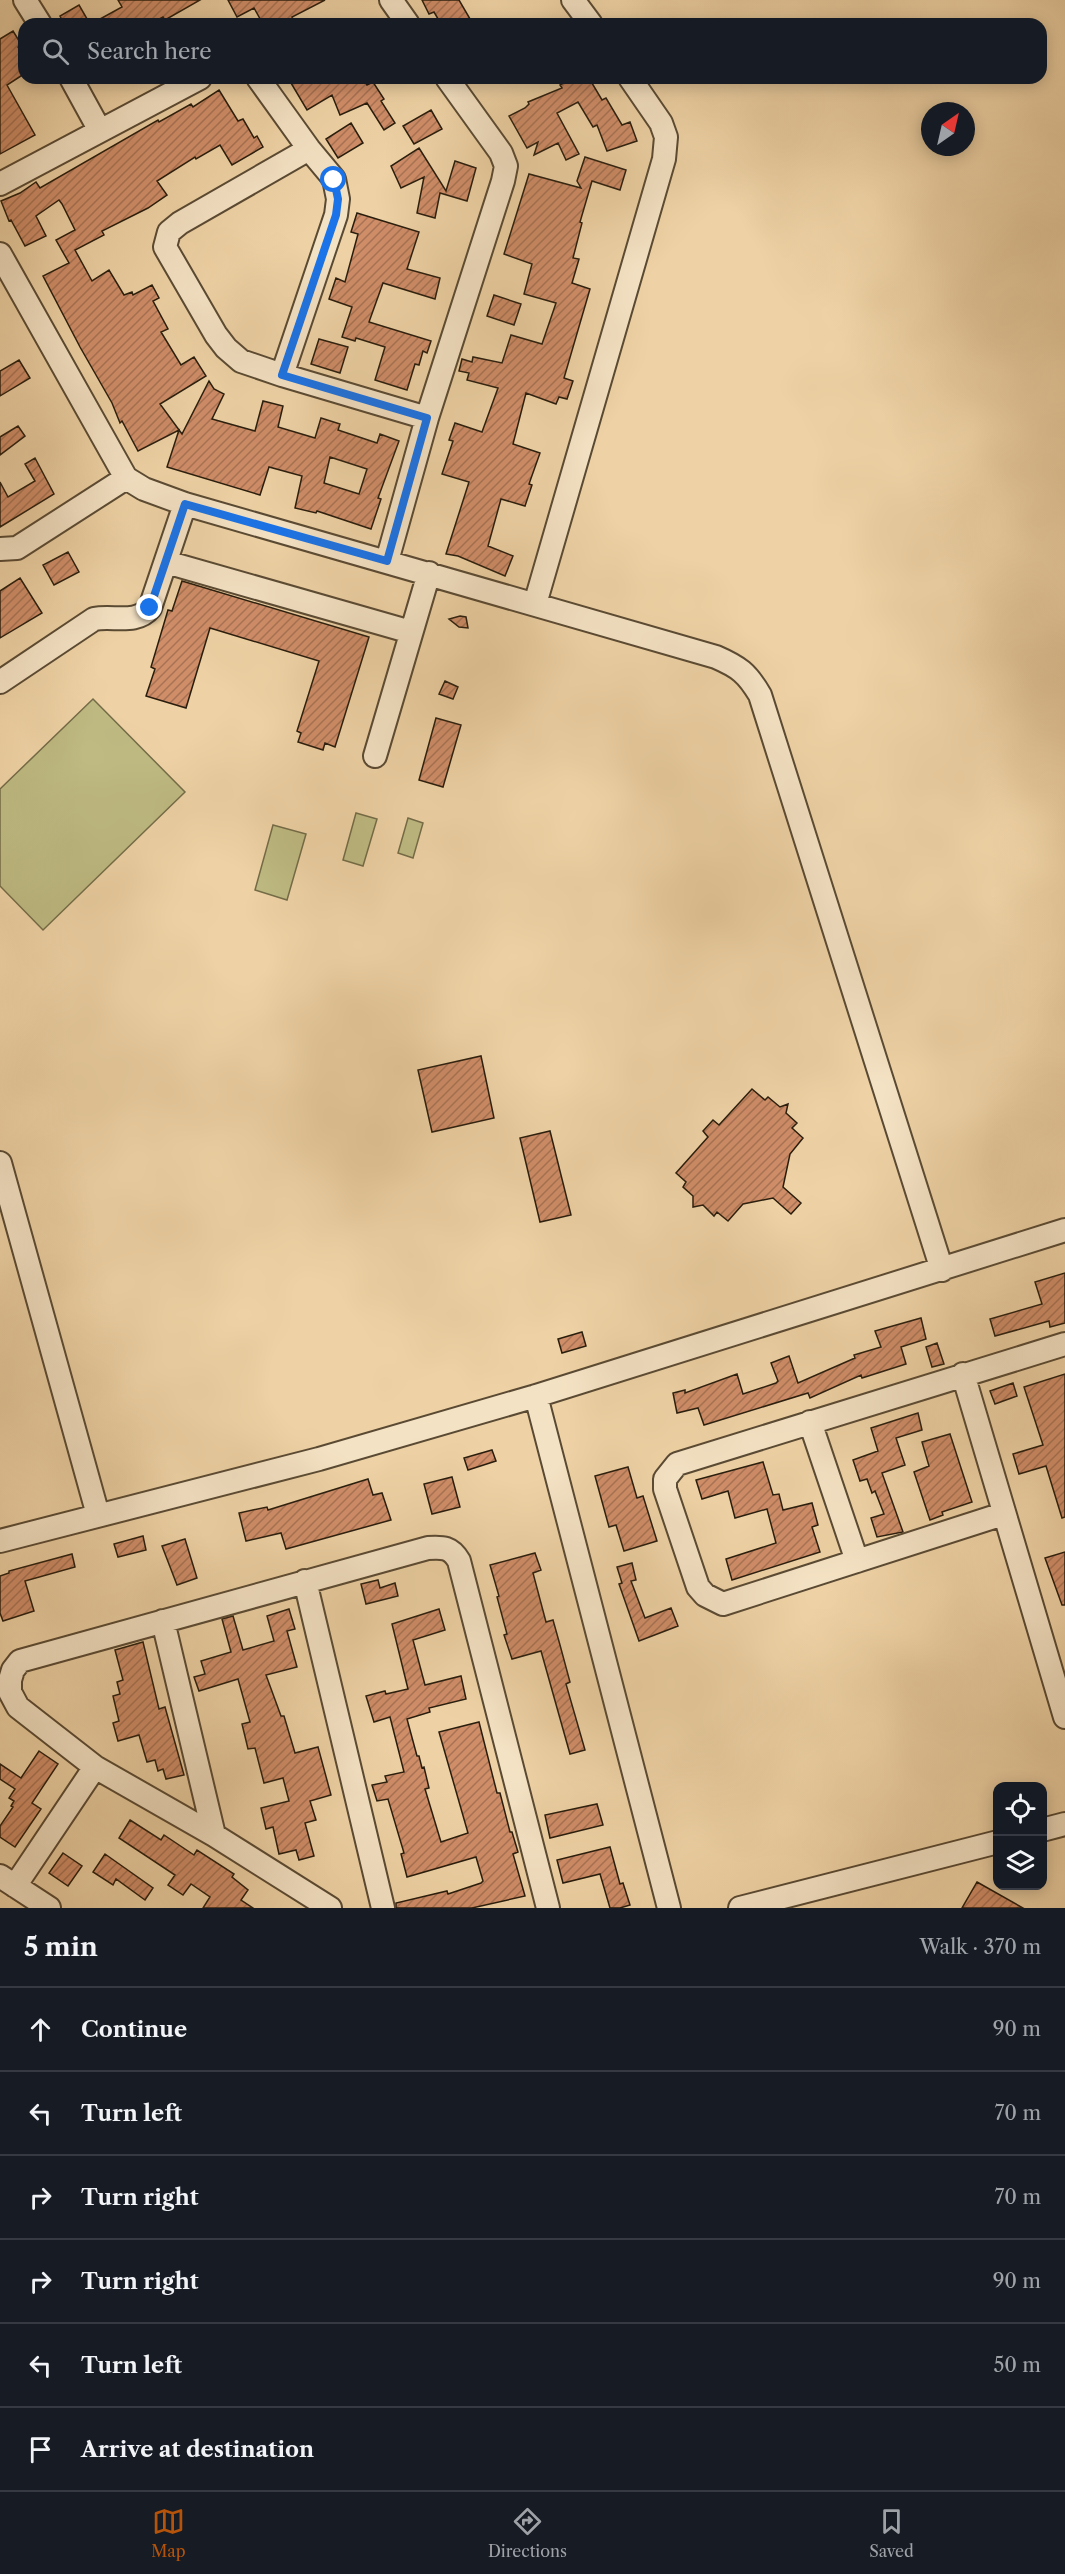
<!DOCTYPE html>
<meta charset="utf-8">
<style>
body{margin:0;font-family:"Libre Caslon Text",serif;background:#242831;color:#f1f3f6}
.controls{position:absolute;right:18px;bottom:18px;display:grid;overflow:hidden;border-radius:12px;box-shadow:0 3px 15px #0003}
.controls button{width:54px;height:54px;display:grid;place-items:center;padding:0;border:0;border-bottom:2px solid #363941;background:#171b24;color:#f1f3f6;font:30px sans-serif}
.compass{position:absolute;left:921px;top:102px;width:54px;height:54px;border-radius:50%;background:#171b24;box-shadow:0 3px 15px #0003;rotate:34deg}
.stop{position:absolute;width:18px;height:18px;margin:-14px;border:4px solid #1a73e8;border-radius:50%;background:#fff}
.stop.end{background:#1a73e8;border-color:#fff;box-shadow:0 2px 6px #0008}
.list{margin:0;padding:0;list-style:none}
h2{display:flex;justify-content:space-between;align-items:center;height:78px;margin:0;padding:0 24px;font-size:26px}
h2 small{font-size:20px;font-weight:400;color:#9ea1a6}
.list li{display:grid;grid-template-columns:39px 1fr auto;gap:18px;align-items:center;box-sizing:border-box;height:84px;padding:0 24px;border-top:2px solid #363941}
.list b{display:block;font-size:22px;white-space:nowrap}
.list em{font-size:20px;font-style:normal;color:#9ea1a6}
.icon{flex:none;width:33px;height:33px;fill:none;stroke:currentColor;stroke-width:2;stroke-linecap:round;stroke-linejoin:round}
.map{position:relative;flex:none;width:1065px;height:1908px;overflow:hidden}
.search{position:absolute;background:#171b24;box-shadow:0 3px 15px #0003;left:18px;right:18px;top:18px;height:66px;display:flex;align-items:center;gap:15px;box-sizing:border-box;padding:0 21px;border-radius:18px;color:#9ea1a6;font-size:22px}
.sheet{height:582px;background:#171b24}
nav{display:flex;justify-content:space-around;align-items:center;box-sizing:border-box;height:84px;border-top:2px solid #363941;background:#171b24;font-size:16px;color:#9ea1a6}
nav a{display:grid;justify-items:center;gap:3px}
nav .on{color:#b45309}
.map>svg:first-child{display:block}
.green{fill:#beba82;stroke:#746c48;stroke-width:1.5}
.building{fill:url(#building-hatch);stroke:#291d0d;stroke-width:1.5;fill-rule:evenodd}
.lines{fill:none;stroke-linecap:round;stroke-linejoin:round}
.minor-casing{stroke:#5a4a33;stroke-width:26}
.minor{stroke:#f4e2c4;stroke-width:22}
.route{stroke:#1a73e8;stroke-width:8}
</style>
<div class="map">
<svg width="1065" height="1908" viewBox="0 0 1065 1908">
<defs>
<pattern id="building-hatch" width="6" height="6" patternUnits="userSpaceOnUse" patternTransform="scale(1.5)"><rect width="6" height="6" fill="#cf8d68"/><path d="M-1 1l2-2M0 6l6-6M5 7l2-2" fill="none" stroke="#a87354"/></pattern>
</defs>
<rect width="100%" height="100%" fill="#eed2a5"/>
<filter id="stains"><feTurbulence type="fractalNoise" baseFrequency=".00333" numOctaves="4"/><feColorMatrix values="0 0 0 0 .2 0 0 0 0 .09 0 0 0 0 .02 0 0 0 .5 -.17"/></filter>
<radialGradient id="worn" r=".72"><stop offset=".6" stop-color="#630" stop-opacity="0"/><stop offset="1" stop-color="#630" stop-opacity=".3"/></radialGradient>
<!-- green -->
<path class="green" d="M93 699 185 792 43 930 0 886V789Z
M356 813 377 819 363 866 343 860Z
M408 818 423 823 413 858 398 853Z
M273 825 306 834 287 900 255 890Z"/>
<!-- building -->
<path class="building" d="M118 0H200L165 20 163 17 150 24H91L122 7Z
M228 0H325L292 17 296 24H263L254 8 237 17Z
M422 0H459L473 24H441L434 12 429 14Z
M79 5 90 24H64L60 16Z
M13 31 21 44 18 47 24 56V74L7 85 35 135 0 154V39Z
M288 78H363L367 85 373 82 384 99 381 101 395 123 384 130 367 103 340 115 332 95 307 110Z
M572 78H589L602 100 606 98 622 125 630 122 637 141 607 151 597 125 593 127 578 102 557 113 579 154 566 160 558 143 534 155 538 142 527 148 509 116 525 108 529 104 528 102 562 88 560 85Z
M219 90 238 121 243 119 254 138 257 136 263 147 232 165 220 145 196 159 195 157 157 181 167 195 148 208 102 231 104 235 75 250 92 281 109 270 124 295 132 292 133 295 152 285 159 298 153 301 168 329 161 332 181 365 194 357 206 376 160 404 182 434 209 381 214 389 224 394 212 419 255 431 263 401 283 406 278 427 315 438 321 418 340 424 338 430 377 443 380 434 399 441 378 498 381 499 371 529 317 511 316 513 295 508 302 476 269 467 260 495 167 467 179 430 138 451 122 421 120 423 112 403 80 347 43 276 69 263 56 240 75 230 62 204 59 200 36 216 46 236 25 246 11 220 9 221 1 201 20 193 36 182 40 188 158 120 159 122 191 104 193 107ZM330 457 367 469 359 494 324 483Z
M431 110 442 129 414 144 403 126Z
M351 123 363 143 338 158 326 139Z
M419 148 446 191 455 161 476 168 467 201 440 193 435 218 417 213 424 177 401 188 391 166Z
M585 157 626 170 620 190 592 181 580 222 582 223 573 258 579 259 572 283 590 289 564 378 573 381 567 399 559 397 556 404 526 393 513 444 540 453 529 484 532 485 525 506 501 499 488 546 513 556 505 576 458 556 446 554 469 482 442 474 453 441 449 440 455 423 482 432 498 388 467 380 469 373 459 371 462 359 472 362 473 357 502 363 511 335 542 344 556 303 524 294 532 264 504 254 529 174 581 188 577 181Z
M357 213 419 232 407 269 440 278 435 299 383 283 369 322 431 341 427 353 423 351 419 365 415 364 407 390 375 380 385 347 356 338 355 341 342 337 352 307 329 299 336 278 345 282 358 234 351 232Z
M494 295 521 304 514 325 487 316Z
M319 339 348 347 340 373 311 364Z
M19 360 30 378 0 396V371Z
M18 426 25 436 0 455V437Z
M35 458 54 494 0 527V482L8 497 35 481 25 464Z
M68 552 79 572 54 585 43 565Z
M20 578 42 613 0 638V591Z
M182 581 369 637 335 747 325 743 323 750 298 742 301 733 297 731 319 661 210 628 186 708 146 696 155 669 151 667 168 610 172 611Z
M460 616 466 617 468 628 459 627 449 619Z
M445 681 458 687 453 699 439 694Z
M436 718 461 725 443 787 419 780Z
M481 1056 494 1118 432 1132 418 1070Z
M752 1089 765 1100 768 1097 780 1107 788 1104 786 1113 797 1123 792 1128 803 1138 790 1154 783 1187 801 1203 791 1214 773 1198 743 1204 728 1221 717 1212 714 1216 703 1205 693 1207V1196L683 1187 686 1182 676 1173 708 1137 703 1131 713 1120 719 1125Z
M550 1131 571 1215 540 1222 520 1138Z
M1065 1273V1323L1050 1327 1049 1321 995 1336 990 1319 1042 1304 1035 1282Z
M921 1318 926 1339 901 1347 906 1364 862 1378 861 1375 810 1398 808 1393 704 1425 698 1408 677 1413 673 1393 685 1390V1393L737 1374 743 1394 776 1383 778 1381 771 1363 789 1356 798 1383 855 1358 854 1355 881 1347 875 1331Z
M582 1332 586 1346 562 1353 558 1339Z
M937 1343 944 1364 932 1367 926 1347Z
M1065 1374V1517L1062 1518 1046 1466 1019 1474 1013 1454 1043 1445 1024 1387Z
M1013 1383 1017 1396 995 1404 990 1391Z
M918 1413 922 1430 896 1438 905 1465 882 1473 903 1532 877 1537 871 1518 884 1514 875 1491 872 1493 867 1479 860 1481 853 1460 878 1451 871 1428Z
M950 1434 972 1502 942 1512 943 1515 930 1520 914 1472 929 1466 922 1442Z
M492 1450 496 1461 468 1470 464 1458Z
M763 1462 773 1495 779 1494 783 1510 812 1503 818 1525 812 1527 820 1552 732 1580 726 1559 776 1543 767 1509 735 1518 728 1491 702 1499 696 1480Z
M628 1467 637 1498 643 1496 657 1541 624 1551 616 1525 609 1527 595 1476Z
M452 1477 460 1507 432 1514 424 1484Z
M368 1479 373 1495 382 1493 391 1520 286 1549 281 1533 246 1541 239 1513 267 1507 268 1510Z
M143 1536 146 1550 118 1557 114 1544Z
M185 1539 197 1578 177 1585 162 1546Z
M1065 1552V1605H1062L1045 1558Z
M535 1553 541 1570 533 1573 546 1622 553 1620 560 1645 570 1682 566 1684 585 1750 570 1754 541 1651 512 1659 504 1635 507 1634 497 1597 499 1596 490 1565Z
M72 1554 75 1567 25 1581 34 1611 3 1621 0 1613V1576L9 1573V1571Z
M632 1563 636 1580 631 1581 645 1618 671 1608 678 1626 639 1641 619 1584 622 1583 617 1567Z
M378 1580 380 1588 395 1583 398 1596 366 1604 361 1584Z
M289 1609 295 1629 287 1631 297 1667 266 1675 281 1716H284L295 1753 318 1747 331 1795 310 1801 316 1820 305 1823 314 1856 299 1860 296 1850 279 1854 273 1827 266 1829 261 1808 289 1801 283 1778 264 1783 255 1748 248 1749 242 1724 250 1722 238 1679 199 1691 194 1677 205 1674 201 1661 231 1652 222 1619 233 1616 243 1650 274 1641 267 1616Z
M439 1609 445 1630 413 1640 425 1685 461 1676 466 1699 429 1708 430 1712 407 1719 417 1756H419L422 1768 424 1767 429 1788 425 1789 441 1842 468 1833 439 1732 479 1722 497 1793H500L510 1832H512L518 1852 513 1854 525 1896 472 1908H396V1903L447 1891 448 1894 481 1883 483 1881 476 1857 407 1877 401 1854 404 1853 388 1799 377 1801 372 1785 387 1782 385 1776 404 1772 390 1717 374 1722 366 1696 385 1691 386 1694 408 1689 392 1624Z
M143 1642 159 1709 165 1707 184 1775 166 1779 163 1769 158 1771 155 1760 147 1762 139 1735 118 1741 113 1723 119 1721 113 1696 120 1694 117 1682 123 1680 115 1650Z
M39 1751 58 1764 32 1803 41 1809 15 1847 0 1837V1826L13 1807 11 1806 14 1801 9 1798 15 1789 0 1779V1764L21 1778Z
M597 1804 603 1825 550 1838 545 1815Z
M130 1820 161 1840 164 1835 194 1855 197 1850 234 1874 232 1877 248 1890 241 1900 253 1908H203L210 1897 191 1884 183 1895 168 1885 175 1875 119 1838Z
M610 1847 620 1884 623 1883 630 1905 620 1908H610L600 1874 563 1883 557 1860Z
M63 1853 82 1866 68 1886 49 1873Z
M105 1854 153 1888 145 1900 116 1879 113 1885 93 1872Z
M977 1882 1023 1908H962Z"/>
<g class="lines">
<!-- minor casing -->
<g class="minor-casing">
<path id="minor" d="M25 0 40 24
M391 0 408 24
M573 0 591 24
M71 78 99 129
M258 78 309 149 334 179 338 199 336 215 282 375
M309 149 180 223 169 232 165 247 216 335 226 348 241 361 282 375 427 418
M0 184 200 78
M0 254 126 478 144 489 185 504 716 657C739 667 747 673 760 695L942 1270
M0 549 17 548 126 478
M387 561 427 418 503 181 506 166 501 153 447 78
M166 562 411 632
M535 604 664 159 666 137 661 123 630 78
M0 682 94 619C113 615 136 625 150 608L185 504
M375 756 429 573
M0 1163 98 1515
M963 1374 1065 1717
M536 1396 669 1908
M810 1422 857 1561
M1003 1514 723 1604 705 1595 698 1587 665 1489V1479L677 1464 1065 1344
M0 1541 319 1459 536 1396 1065 1230
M305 1581 383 1908
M163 1621 214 1835
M1042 1830 1065 1824
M0 1876 49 1908
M15 1886 95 1767
M330 1908 214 1835 95 1767 18 1707 10 1692V1680L13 1670 20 1661 428 1548C443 1547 451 1547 459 1561L548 1908
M740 1908 998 1842"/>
</g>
<!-- minor -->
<use href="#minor" class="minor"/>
</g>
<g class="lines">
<!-- route -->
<path class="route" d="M150 608 185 504 387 561 427 418 282 375 336 215 338 199 334 180"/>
</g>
<rect width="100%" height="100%" filter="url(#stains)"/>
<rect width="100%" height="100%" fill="url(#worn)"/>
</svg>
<div class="controls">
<button><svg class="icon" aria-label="locate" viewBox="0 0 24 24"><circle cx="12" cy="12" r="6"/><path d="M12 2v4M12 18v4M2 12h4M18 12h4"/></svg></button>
<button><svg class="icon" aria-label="layers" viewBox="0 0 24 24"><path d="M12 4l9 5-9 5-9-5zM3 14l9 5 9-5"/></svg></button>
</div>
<svg class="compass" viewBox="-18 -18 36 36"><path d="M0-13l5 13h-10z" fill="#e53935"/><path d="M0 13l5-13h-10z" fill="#9ea1a6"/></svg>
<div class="stop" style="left:334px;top:180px"></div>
<div class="stop end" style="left:150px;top:608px"></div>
<div class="search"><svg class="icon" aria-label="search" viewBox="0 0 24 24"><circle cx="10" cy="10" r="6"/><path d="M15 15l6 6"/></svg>Search here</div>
</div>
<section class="sheet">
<h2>5 min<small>Walk · 370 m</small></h2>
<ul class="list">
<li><svg class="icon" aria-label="ahead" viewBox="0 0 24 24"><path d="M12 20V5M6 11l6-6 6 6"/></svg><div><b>Continue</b></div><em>90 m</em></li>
<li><svg class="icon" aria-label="left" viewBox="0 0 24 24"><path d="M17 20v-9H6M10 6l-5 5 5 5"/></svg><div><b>Turn left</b></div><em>70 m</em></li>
<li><svg class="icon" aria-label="right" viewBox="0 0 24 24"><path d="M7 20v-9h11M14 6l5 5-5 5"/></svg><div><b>Turn right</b></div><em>70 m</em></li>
<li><svg class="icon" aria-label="right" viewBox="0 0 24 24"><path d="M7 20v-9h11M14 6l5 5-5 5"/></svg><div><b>Turn right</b></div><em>90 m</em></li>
<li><svg class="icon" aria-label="left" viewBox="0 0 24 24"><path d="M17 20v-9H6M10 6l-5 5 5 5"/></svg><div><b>Turn left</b></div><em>50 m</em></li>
<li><svg class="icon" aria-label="arrive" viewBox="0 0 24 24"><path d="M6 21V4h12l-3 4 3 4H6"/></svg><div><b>Arrive at destination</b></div></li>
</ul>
</section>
<nav>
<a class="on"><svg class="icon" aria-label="map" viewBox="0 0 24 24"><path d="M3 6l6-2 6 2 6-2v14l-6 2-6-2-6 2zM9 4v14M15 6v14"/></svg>Map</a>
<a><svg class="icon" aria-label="directions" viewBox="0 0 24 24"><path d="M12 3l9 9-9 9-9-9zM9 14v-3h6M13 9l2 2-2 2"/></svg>Directions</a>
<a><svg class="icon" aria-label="saved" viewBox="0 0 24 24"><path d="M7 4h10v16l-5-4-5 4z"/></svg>Saved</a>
</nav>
